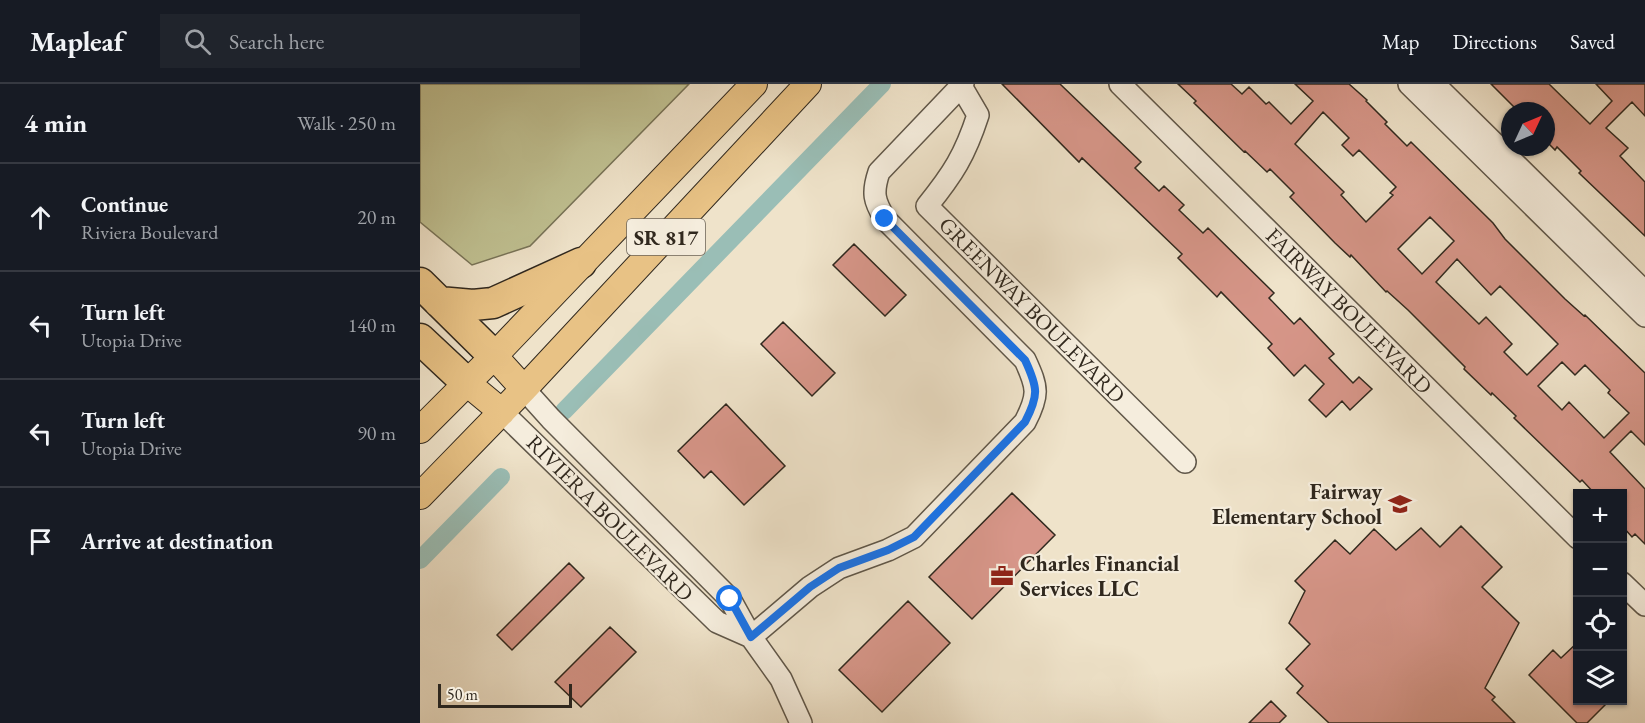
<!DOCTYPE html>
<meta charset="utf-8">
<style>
body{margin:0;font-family:"EB Garamond",serif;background:#20242c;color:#f1f3f6}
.controls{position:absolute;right:18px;bottom:18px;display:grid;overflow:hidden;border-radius:0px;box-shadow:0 2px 4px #0004}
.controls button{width:54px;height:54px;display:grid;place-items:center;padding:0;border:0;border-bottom:2px solid #363941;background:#171b24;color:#f1f3f6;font:30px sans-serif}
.compass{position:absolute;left:1081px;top:18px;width:54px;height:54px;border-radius:50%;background:#171b24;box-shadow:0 2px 4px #0004;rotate:46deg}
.scale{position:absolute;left:18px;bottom:15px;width:134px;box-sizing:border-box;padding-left:6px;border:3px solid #30281e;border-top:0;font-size:16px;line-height:21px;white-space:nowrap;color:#30281e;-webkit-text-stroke:4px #f5eddd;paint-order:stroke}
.stop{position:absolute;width:18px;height:18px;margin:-14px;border:4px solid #1a73e8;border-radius:50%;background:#fff}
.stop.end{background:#1a73e8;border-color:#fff;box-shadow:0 2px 6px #0008}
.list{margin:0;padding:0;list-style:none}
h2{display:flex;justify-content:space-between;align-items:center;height:78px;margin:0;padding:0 24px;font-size:26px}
h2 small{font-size:20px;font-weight:400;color:#9ea1a6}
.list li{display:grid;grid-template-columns:39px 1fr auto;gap:18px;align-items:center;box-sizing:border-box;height:108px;padding:0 24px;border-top:2px solid #363941}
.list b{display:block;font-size:22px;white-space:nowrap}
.list p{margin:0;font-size:20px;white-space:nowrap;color:#9ea1a6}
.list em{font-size:20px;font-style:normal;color:#9ea1a6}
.icon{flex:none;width:33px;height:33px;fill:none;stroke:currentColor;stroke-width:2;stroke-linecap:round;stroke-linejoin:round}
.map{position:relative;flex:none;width:1225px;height:639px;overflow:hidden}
header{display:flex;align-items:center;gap:36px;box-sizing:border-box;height:84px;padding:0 30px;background:#171b24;border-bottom:2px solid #363941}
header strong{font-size:28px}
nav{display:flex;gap:33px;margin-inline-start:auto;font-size:21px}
.search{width:420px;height:54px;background:#20242c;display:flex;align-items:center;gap:15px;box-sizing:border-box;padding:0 21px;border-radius:0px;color:#9ea1a6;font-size:22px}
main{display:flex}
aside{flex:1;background:#171b24}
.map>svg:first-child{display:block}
.green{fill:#c0c192;stroke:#787458;stroke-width:1.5}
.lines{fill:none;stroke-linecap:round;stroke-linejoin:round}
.canal{stroke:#9abeb6;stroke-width:18}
.building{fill:#d79689;stroke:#30281e;stroke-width:1.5;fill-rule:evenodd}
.minor-casing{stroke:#605749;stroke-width:24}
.major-casing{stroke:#30281e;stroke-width:28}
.highway-casing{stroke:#30281e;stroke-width:33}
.minor{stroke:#f5eddd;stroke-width:21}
.major{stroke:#e8c285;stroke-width:26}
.highway{stroke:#e8c285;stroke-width:30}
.route{stroke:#1a73e8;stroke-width:8}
.labels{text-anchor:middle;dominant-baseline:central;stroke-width:4.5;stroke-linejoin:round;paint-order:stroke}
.shield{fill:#f5eddd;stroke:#6b6357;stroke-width:1.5}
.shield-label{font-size:21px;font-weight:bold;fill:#30281e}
.street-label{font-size:22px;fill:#30281e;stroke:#f5eddd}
.poi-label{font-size:22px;font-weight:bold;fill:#30281e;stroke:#f5eddd;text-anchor:end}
</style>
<header>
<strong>Mapleaf</strong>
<div class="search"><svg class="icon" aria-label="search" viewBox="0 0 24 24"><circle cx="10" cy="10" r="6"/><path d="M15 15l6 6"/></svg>Search here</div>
<nav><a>Map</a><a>Directions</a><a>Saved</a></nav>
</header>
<main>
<aside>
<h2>4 min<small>Walk · 250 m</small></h2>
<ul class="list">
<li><svg class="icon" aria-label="ahead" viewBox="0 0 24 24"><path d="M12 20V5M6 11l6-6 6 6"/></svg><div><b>Continue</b><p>Riviera Boulevard</p></div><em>20 m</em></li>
<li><svg class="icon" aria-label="left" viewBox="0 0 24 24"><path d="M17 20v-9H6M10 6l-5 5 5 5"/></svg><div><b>Turn left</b><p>Utopia Drive</p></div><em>140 m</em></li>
<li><svg class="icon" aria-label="left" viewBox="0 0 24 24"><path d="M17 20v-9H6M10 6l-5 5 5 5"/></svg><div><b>Turn left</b><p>Utopia Drive</p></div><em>90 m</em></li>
<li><svg class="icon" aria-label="arrive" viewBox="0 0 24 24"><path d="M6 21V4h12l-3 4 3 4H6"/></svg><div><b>Arrive at destination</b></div></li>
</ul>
</aside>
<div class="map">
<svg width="1225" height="639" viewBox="0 0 1225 639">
<rect width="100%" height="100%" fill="#efe3ca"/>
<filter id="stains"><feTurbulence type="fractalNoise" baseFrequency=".00333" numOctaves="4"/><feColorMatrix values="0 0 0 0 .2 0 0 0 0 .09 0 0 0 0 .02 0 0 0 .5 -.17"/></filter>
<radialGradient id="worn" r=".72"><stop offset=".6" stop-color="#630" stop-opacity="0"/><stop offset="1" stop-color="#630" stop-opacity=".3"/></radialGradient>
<!-- green -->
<path class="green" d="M0 0H269L110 162 52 181 0 138Z"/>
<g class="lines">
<!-- canal -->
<path class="canal" d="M144 327 462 0
M0 476 81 393"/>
</g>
<!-- building -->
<path class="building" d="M582 0H640L721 78 715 84 739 107 744 102 764 121 759 126 783 149 788 144 854 209 849 214 874 240 880 234 914 270 909 274 933 299 939 293 952 305 930 326 922 317 906 333 889 316 904 300 885 281 874 292 848 264 852 260 801 208 797 213 758 174 762 170 662 74 659 78Z
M758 0H811L822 10 829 3 846 20 849 18 871 40 893 17 875 0H929L947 16 946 17 967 38 965 40 987 62 991 58 1073 139 1085 155 1145 215 1164 232 1165 231 1225 289V361L1211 347 1190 368 1225 405V460L1215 450 1212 453 1203 443V410H1175L1162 396 1160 398 1094 334 1096 332 1072 309 1071 311 1044 285 1045 283 988 226 967 207 966 208 931 171 930 173 915 159 870 113 874 109 850 85 847 88 825 67 824 68 774 19 776 17ZM903 28 929 54 922 61 933 72 939 66 976 103 970 109 973 111 946 138 921 111 924 108 875 60ZM1010 133 1034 157 1002 190 978 165ZM1037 175 1071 211 1080 202 1138 260 1107 291 1084 268 1092 260 1066 233 1059 240 1016 198ZM1142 278 1155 291 1165 281 1190 306 1188 309 1209 329 1184 354 1149 318 1142 326 1118 302Z
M1071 0H1129L1170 40 1192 17 1176 0H1225V32L1212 18 1186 44 1208 64 1200 72 1225 98V152L1159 89 1161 87 1137 63 1135 66 1126 57V27H1098Z
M434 160 486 211 465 232 413 181Z
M363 238 415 289 392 312 341 260Z
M306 320 365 382 324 421 291 387 284 394 258 367Z
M592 409 635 451 552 535 509 493Z
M1041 442 1082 483 1062 503 1099 539 1065 604 1075 613 1072 616 1095 639H909L877 609 883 602 866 585 890 560 869 539 885 507 875 497 915 456 930 470 954 445 976 466 1001 444 1020 463Z
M149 479 164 494 92 566 77 551Z
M488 517 530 559 462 628 419 586Z
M190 543 216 568 161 623 135 598Z
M1158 558V616H1190L1167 639H1157L1109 591 1133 566 1141 574Z
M851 617 866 632 859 639H829Z"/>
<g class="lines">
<!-- minor casing -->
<g class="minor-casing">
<path id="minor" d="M700 0 1158 454
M989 0 1225 232
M1014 0 1225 208
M541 2 558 31C545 71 533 90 507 122L765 378
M104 305 131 335 310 515 331 553 361 595 381 639
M82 328 297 538 331 553
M1202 499 1225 521
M331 553 390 503 419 484 468 466 494 453 605 338C619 311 618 304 605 276L465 135C454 117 452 109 459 88L543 0"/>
</g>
<!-- major casing -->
<g class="major-casing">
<path id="major" d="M74 272 104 305
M47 299 82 328
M0 346 74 272 334 0
M0 412 104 305 388 0"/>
</g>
<!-- highway casing -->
<g class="highway-casing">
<path id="highway" d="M0 199 74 272
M19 218 53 221 73 219 161 179
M0 255 47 299"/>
</g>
<!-- minor -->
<use href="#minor" class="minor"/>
<!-- major -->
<use href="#major" class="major"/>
<!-- highway -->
<use href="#highway" class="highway"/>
</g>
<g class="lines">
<!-- route -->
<path class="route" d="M310 515 331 553 390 503 419 484 468 466 494 453 605 338C619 311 618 304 605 276L465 135"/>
</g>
<!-- icons -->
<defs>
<g id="school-bare" transform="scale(1.8)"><path d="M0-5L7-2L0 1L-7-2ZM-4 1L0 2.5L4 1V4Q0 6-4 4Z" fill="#8f2418" stroke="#f5eddd" stroke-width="2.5" paint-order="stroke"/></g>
<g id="office-bare" transform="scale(1.8)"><path d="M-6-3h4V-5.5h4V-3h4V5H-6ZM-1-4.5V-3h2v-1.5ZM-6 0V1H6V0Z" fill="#8f2418" stroke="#f5eddd" stroke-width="2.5" paint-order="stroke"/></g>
</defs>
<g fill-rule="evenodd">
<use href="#school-bare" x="980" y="420"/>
<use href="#office-bare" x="582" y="492"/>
</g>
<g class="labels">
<!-- shield labels -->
<rect class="shield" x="207" y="135" width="78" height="36" rx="4.5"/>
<g class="shield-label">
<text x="246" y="153">SR 817</text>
</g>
<!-- street labels -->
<g class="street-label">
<text transform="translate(612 226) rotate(45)">GREENWAY BOULEVARD</text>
<text transform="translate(929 227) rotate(45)">FAIRWAY BOULEVARD</text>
<text transform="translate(190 434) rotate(45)">RIVIERA BOULEVARD</text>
</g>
<!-- poi labels -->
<g class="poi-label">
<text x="962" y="407">Fairway<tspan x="962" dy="25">Elementary School</tspan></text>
<text x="600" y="479" text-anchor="start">Charles Financial<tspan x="600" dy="25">Services LLC</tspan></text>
</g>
</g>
<rect width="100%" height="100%" filter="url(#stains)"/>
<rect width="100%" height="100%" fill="url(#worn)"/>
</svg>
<div class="controls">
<button>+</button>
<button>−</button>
<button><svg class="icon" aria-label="locate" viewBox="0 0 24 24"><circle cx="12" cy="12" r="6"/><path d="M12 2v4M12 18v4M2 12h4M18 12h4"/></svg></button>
<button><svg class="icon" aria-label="layers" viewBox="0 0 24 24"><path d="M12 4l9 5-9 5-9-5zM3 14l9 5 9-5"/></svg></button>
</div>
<svg class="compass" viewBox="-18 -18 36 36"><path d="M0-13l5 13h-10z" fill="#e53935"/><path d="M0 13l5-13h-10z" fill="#9ea1a6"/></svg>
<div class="scale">50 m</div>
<div class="stop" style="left:310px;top:515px"></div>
<div class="stop end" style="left:465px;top:135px"></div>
</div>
</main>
